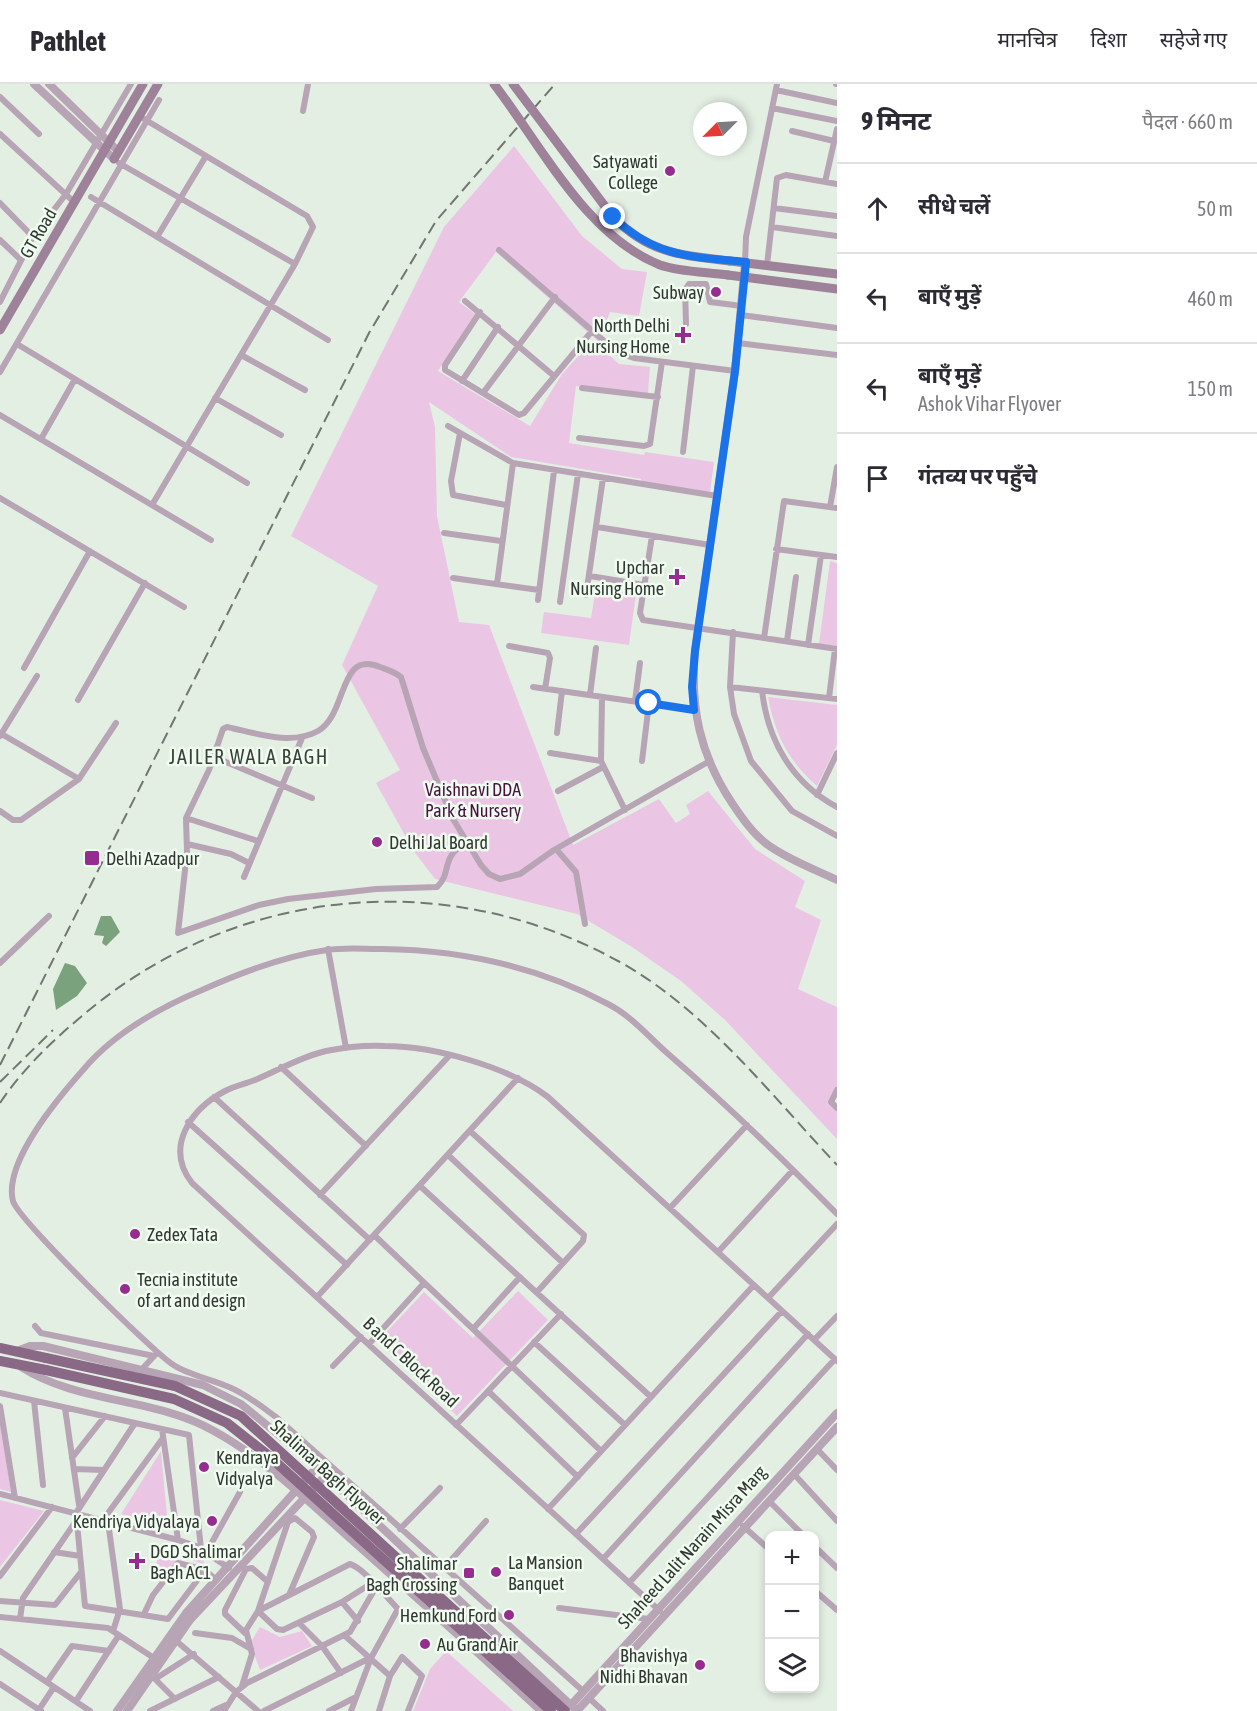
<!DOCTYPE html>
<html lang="hi">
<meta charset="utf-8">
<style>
body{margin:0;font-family:"Asap Condensed","Noto Sans Devanagari",sans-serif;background:#f2f2f3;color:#2b2b33}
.controls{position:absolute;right:18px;bottom:18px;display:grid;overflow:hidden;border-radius:12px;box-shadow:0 3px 9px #0003}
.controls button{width:54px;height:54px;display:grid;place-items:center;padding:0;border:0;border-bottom:2px solid #e1e1e2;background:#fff;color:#2b2b33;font:30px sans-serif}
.compass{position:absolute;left:693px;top:18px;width:54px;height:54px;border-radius:50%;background:#fff;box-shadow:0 3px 9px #0003;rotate:246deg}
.stop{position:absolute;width:18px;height:18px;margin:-14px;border:4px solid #1a73e8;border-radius:50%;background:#fff}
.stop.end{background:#1a73e8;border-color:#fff;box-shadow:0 2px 6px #0008}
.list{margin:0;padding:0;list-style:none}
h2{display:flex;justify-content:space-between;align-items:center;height:78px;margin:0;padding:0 24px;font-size:26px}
h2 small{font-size:20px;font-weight:400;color:#7c7c81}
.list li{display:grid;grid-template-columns:39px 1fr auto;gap:18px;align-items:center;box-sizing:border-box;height:90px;padding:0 24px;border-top:2px solid #e1e1e2}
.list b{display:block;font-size:22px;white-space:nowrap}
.list p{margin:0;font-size:20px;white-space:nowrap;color:#7c7c81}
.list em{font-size:20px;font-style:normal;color:#7c7c81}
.icon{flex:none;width:33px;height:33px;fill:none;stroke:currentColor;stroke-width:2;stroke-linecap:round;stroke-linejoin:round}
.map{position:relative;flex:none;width:837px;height:1627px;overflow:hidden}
header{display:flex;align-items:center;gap:36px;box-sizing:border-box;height:84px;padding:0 30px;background:#fff;border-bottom:2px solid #e1e1e2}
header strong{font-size:28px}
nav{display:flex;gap:33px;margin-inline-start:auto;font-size:21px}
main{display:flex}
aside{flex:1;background:#fff}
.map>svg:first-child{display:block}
.green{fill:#eac6e4}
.water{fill:#7aa27c}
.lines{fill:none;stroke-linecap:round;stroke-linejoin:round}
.minor{stroke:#b7a4b4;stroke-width:6}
.tertiary{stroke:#b7a4b4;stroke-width:8}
.secondary{stroke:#9d8299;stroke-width:9}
.primary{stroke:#8a6986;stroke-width:10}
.rail{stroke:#707770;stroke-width:2;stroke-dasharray:12 6;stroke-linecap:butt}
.secondary-bridge{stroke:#9d8299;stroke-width:9}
.primary-bridge{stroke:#8a6986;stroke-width:10}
.route{stroke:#1a73e8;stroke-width:8}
.poi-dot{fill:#962c8f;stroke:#f1fcf1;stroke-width:2}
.labels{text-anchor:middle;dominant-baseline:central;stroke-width:5;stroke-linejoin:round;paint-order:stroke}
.poi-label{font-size:18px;fill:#323632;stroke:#f1fcf1;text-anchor:end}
.street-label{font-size:18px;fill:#323632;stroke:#f1fcf1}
.park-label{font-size:18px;fill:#451241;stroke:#f1fcf1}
.neighbourhood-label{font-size:20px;letter-spacing:1.5px;fill:#384138;stroke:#f1fcf1}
</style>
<header>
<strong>Pathlet</strong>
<nav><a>मानचित्र</a><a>दिशा</a><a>सहेजे गए</a></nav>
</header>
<main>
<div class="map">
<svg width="837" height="1627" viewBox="0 0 837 1627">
<rect width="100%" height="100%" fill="#e4efe4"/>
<!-- green -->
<path class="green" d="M514 62 582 152 622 185 647 188 639 232 610 228 599 258 496 168 459 218 475 230 438 287 530 342 562 290 593 256 619 280 650 283 648 309 576 302 569 359 644 371 645 368 714 378 710 408 641 398V395L511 373 429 318 435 343 437 432 459 538 489 541 573 761 659 715 676 739 690 730 686 721 708 707 755 765 805 797 795 823 821 836 798 905 837 923V1003L831 1018 837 1021V1055L725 936 681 897 632 863 577 830 435 795 413 766 376 699 400 686 342 581 378 502 291 452 444 143Z
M830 477 837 479V562L819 560Z
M596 504 636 510 629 561 541 549 544 528 591 534Z
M768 613 837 621V661L817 702C788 677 775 650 768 613Z
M518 1207 548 1236 457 1332 378 1257 424 1208 473 1254Z
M0 1338 11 1408 0 1405Z
M161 1367 168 1442 121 1430Z
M0 1416 44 1427 0 1483Z
M155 1463 205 1474 203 1480 181 1472 159 1498Z
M260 1543 280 1553 302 1547 312 1562 260 1586 250 1559Z
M446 1567 513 1627H413L430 1585Z"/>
<!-- water -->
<path class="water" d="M101 832H111L120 848 106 862 102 859 104 852 94 851Z
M65 879 75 882 87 899 77 912 56 926 53 905Z"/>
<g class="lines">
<!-- minor -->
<path class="minor" d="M836 0H837
M776 6 837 19
M0 13 39 50
M772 24 837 37
M303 27 308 0
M139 32 307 132 313 143 295 180 152 421
M792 47 834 57
M0 50 74 118
M119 79 295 180
M825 98 837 45
M91 113 328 256
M0 119 33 153
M774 124 837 132
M772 143 837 152
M157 153 206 72
M0 156 21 176
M499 166 618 269 634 274 735 287
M745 179 746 153 777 0
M767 181 777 94 786 91 837 100
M465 217 554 292
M0 218 33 153 66 110 131 0
M480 228 445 281V286L519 331 524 329 592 247
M741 231 837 244
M686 240 685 206 689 200H706L710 218 742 222
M738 259 837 271
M17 260 247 399
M241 271 305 306
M0 288 159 16
M462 297 498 243
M582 304 658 313
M483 309 555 213
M215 314 281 351
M0 331 211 456
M448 342 513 379 717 412
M460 349 451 397 453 411 506 421
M579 354 644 362 650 360 662 278
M41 355 75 295
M683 368 693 282
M0 414 184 523
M830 423 837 383
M597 443 710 461
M444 449 501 457
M652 452 640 529 643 536 837 565
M776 465 837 473
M590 492 644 501
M453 494 539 506
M497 500 513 379
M586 511 603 394
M538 516 554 387
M560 518 578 390
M733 548 730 603 734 630 751 677 792 727 837 752
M764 554 784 417 837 424
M787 557 796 493
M808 561 821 471
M509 562 548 569 550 574 545 605
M24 584 90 467
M533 603 694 626
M730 603 837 615
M762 607C768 657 792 699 837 723
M590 611 596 564
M602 613 601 677 625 726
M829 614 835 565
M78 616 145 499
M635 617 640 579
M0 649 79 695
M557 649 562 607
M0 652 37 592
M550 669 601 677
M214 673 312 714
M642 677 649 619
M558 707 603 683
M817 711 837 669
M0 727 13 736H21L79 695 116 639
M186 734 258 757
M466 759C439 774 453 788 437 803L376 805 288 815 259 821 178 849 187 768 186 734 209 686 223 645 227 643C256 649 291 662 318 647 348 630 338 565 380 583 388 586 395 588 401 593L423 664 453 735 481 781 489 790 500 795 520 790 554 766 708 678
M187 760 231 770 249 779
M556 765 576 788 585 840
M244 793 302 654
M328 865 346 964
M0 879 49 832
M281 983 366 1062
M837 1006 831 1018 837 1024
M214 1013 370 1156
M188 1038 347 1181
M470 1047 584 1151 583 1157 537 1208
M448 1071 563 1179
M420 1102 651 1313
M320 1111 449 972
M670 1124 747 1041
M374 1151 473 1245 520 1193
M718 1168 793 1086
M317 1213 518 994
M768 1214 837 1140
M35 1242 41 1249 154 1272
M473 1245 601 1367
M814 1256 837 1232
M534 1258 625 1341
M369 1260 424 1199
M333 1282 361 1253
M143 1284 156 1270
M488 1307 578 1393
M0 1309 189 1351 201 1465
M34 1317 43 1401
M0 1322 15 1414
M65 1324 79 1421
M135 1339 76 1429 85 1522 168 1535 205 1486
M456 1341 561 1230
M162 1345 178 1456
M817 1365 837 1386
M72 1374 105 1332
M74 1385 103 1386
M794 1390 837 1437
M0 1410 178 1456 196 1462 229 1484
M769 1417 804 1452
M548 1425 754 1201
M103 1436 163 1354
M108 1438 120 1525 113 1547
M743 1442 770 1466
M400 1445 440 1404
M576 1450 782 1227
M814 1462 837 1484
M54 1468 80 1472
M206 1469 240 1408
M603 1475 808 1250
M444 1484 486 1437
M0 1492 52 1423
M629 1499 835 1275
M814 1506 837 1526
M0 1517 55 1521 81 1488
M342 1518 358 1537
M559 1524 649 1535
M660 1527 192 1099C164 1063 191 1025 225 1007 234 1002 245 1000 255 996 279 986 300 973 326 967 346 963 366 961 385 962 434 962 509 983 548 1013L837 1277
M144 1530 153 1511 178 1479 205 1486 215 1495
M0 1533 108 1544 157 1576
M20 1535 23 1514 76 1437
M300 1540 322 1562 341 1589
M195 1549 232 1554 251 1565
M245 1549 225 1530V1526L246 1485 252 1484 268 1498
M344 1551 390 1592
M174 1555 258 1627
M0 1567 90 1627
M47 1598 72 1562 109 1567
M0 1600 41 1627
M242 1602 252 1570 246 1546 258 1527 288 1438 295 1434 312 1448 314 1453 289 1511
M582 1606 276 1333C261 1322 246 1310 229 1303 211 1295 188 1291 172 1280 151 1266 18 1135 13 1117 3 1079 59 1013 83 986 113 950 159 924 202 906 242 888 284 872 327 866 345 863 364 865 382 865 462 866 537 882 608 920 630 931 648 952 666 968 726 1020 782 1074 837 1130
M589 1614 603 1627
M175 1615 155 1595 194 1570
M76 1617 119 1551
M38 1627 54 1603
M150 1627 219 1593
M213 1627 226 1621
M224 1627 236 1608 247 1599 350 1548 376 1503
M264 1627 370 1574
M329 1627 356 1613
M351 1627 371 1574 398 1525C387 1514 364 1484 350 1480L258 1527 277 1545 283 1546 342 1518 372 1499
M379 1627 390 1592 402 1573 422 1592 408 1627"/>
<!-- tertiary -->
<path class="tertiary" d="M34 0 114 75
M49 0 118 67
M745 179 735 287 695 567C690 624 700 671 732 719 742 734 753 750 768 761 789 776 814 785 837 796
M17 1267 30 1262H43L203 1301 241 1320 311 1377 577 1627
M21 1283C79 1320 154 1313 214 1347 265 1375 309 1418 353 1457 416 1513 479 1569 541 1627
M376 1437 382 1429
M571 1621 837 1329
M117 1627 186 1529 317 1383
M127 1627 190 1536 326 1391
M577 1627 837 1343"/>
<!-- secondary -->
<path class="secondary" d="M114 75 158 0
M730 177 837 190
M728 191 837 205
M0 246 143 0"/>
<!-- primary -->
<path class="primary" d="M0 1264 46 1274
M0 1277 46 1286"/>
<!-- rail -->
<path class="rail" d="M0 981 369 249 436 137 555 0
M0 998 53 946
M0 1019C22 986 52 957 82 932 233 803 443 781 618 877 703 923 772 1012 837 1081"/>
<!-- secondary-bridge -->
<path class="secondary-bridge" d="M494 0C541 61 585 151 660 181 680 188 707 188 728 191
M513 0 613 133C650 170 681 171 730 177"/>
<!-- primary-bridge -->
<path class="primary-bridge" d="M46 1274 175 1302 241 1332 565 1627
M46 1286 174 1315 227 1339 269 1372 551 1627"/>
</g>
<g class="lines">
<!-- route -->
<path class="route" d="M613 133C654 173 692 173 746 178L735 287 695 567 692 603 694 626 649 619"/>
</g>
<!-- markers -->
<g class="poi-dot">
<circle cx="670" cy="87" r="6"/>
<circle cx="716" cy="208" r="6"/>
<path d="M680 242h6v6h6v6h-6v6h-6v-6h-6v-6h6z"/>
<path d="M674 484h6v6h6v6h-6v6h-6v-6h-6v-6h6z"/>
<circle cx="377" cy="758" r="6"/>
<rect x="84" y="766" width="16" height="16" rx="3"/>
<circle cx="135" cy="1150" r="6"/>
<circle cx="125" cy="1205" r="6"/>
<circle cx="204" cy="1383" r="6"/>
<circle cx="212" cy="1437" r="6"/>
<path d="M134 1468h6v6h6v6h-6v6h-6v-6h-6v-6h6z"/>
<circle cx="496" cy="1488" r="6"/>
<rect x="463" y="1483" width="12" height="12" rx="3"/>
<circle cx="509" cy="1531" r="6"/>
<circle cx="425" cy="1560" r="6"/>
<circle cx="700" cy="1581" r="6"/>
</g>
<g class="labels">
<!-- poi labels -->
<g class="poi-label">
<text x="658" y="77">Satyawati<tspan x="658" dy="21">College</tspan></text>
<text x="704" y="208">Subway</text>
<text x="670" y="241">North Delhi<tspan x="670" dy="21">Nursing Home</tspan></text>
<text x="664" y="483">Upchar<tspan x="664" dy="21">Nursing Home</tspan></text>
<text x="389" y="758" text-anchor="start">Delhi Jal Board</text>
<text x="106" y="774" text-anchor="start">Delhi Azadpur</text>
<text x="147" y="1150" text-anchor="start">Zedex Tata</text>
<text x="137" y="1195" text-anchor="start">Tecnia institute<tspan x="137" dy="21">of art and design</tspan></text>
<text x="216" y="1373" text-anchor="start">Kendraya<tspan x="216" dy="21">Vidyalya</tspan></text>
<text x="200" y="1437">Kendriya Vidyalaya</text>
<text x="150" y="1467" text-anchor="start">DGD Shalimar<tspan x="150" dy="21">Bagh AC1</tspan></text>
<text x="508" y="1478" text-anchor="start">La Mansion<tspan x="508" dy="21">Banquet</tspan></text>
<text x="457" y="1479">Shalimar<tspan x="457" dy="21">Bagh Crossing</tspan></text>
<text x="497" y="1531">Hemkund Ford</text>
<text x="437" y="1560" text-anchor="start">Au Grand Air</text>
<text x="688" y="1571">Bhavishya<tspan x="688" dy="21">Nidhi Bhavan</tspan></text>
</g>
<!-- street labels -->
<g class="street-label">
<text transform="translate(38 149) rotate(-60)">GT Road</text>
<text transform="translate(411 1278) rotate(43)">B and C Block Road</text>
<text transform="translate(328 1388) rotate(42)">Shalimar Bagh Flyover</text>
<text transform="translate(692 1463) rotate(-48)">Shaheed Lalit Narain Misra Marg</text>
</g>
<!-- park labels -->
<g class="park-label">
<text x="473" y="705">Vaishnavi DDA<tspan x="473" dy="21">Park &amp; Nursery</tspan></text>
</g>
<!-- neighbourhood labels -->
<g class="neighbourhood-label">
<text x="249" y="672">JAILER WALA BAGH</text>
</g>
</g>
</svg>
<div class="controls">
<button>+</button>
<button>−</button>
<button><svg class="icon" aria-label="layers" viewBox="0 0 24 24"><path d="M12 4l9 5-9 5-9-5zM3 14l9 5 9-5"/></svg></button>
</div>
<svg class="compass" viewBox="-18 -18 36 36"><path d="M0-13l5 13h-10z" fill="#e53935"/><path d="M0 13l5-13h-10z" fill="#7c7c81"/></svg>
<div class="stop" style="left:649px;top:619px"></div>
<div class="stop end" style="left:613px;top:133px"></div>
</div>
<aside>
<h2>9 मिनट<small>पैदल · 660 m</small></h2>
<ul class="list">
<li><svg class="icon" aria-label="ahead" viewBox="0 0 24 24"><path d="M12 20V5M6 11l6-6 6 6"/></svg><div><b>सीधे चलें</b></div><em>50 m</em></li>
<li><svg class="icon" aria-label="left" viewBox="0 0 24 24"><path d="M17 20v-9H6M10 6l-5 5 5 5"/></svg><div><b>बाएँ मुड़ें</b></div><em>460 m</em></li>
<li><svg class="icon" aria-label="left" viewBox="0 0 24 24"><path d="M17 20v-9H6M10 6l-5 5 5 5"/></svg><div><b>बाएँ मुड़ें</b><p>Ashok Vihar Flyover</p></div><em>150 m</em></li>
<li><svg class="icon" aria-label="arrive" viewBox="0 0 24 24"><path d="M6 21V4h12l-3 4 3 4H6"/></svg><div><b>गंतव्य पर पहुँचे</b></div></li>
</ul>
</aside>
</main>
